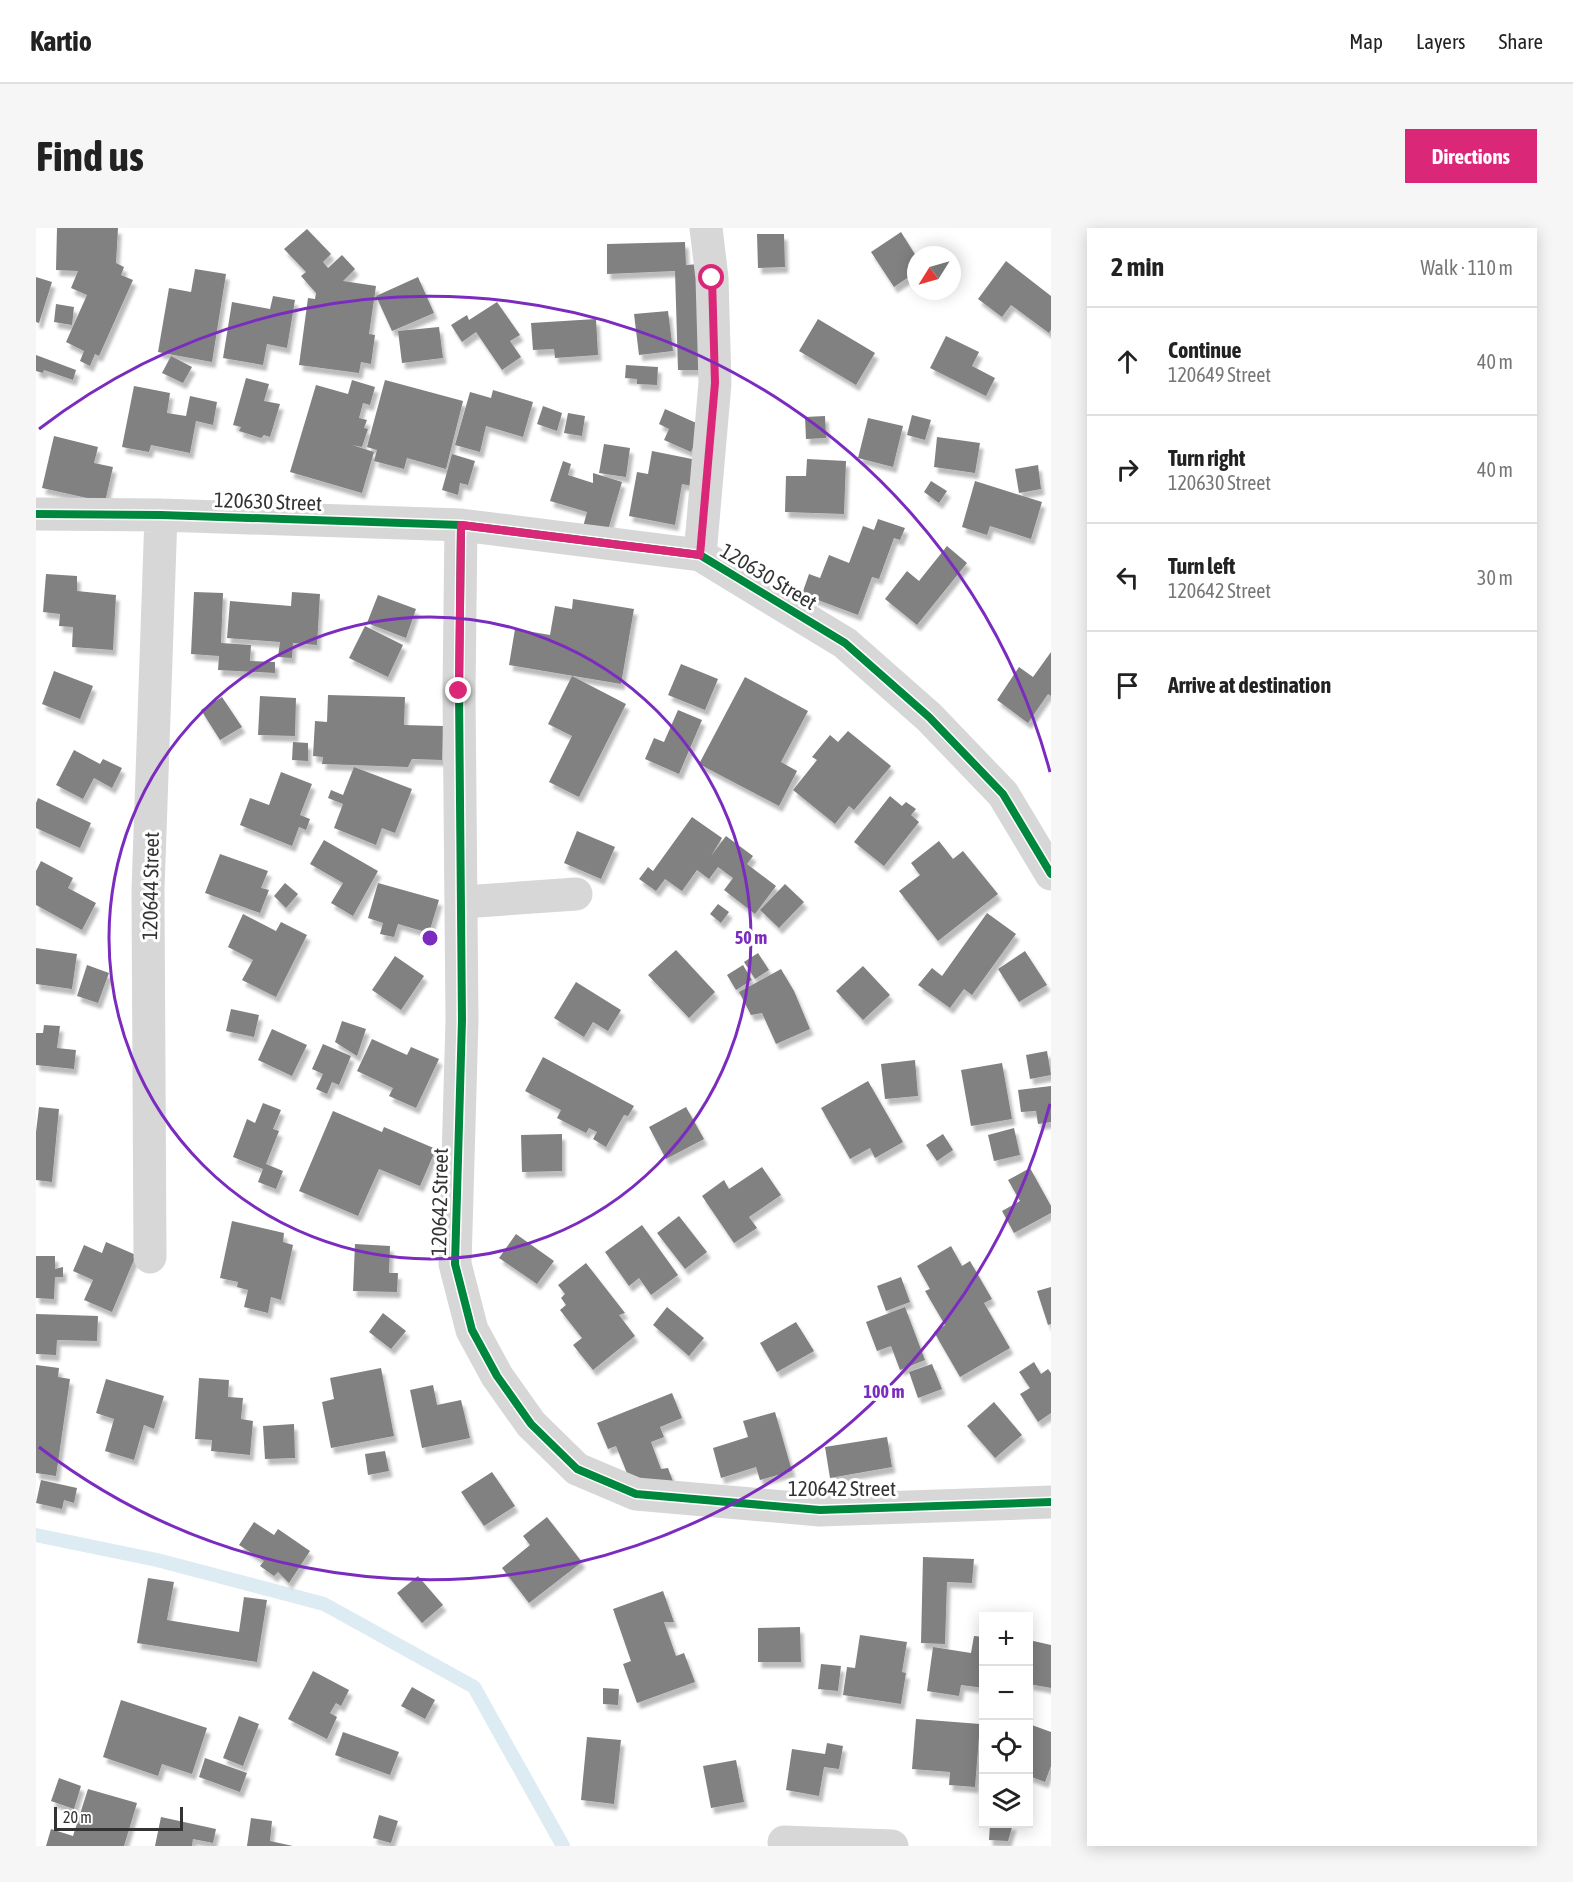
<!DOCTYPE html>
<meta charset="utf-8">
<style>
body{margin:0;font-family:"Asap Condensed",sans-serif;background:#f6f6f6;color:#222}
.controls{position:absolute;right:18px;bottom:18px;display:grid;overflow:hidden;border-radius:0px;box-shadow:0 3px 15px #0003}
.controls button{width:54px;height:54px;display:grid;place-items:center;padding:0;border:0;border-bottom:2px solid #e0e0e0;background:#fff;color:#222;font:30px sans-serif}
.compass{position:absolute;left:871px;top:18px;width:54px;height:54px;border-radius:50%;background:#fff;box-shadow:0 3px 15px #0003;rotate:233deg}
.scale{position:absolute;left:18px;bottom:15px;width:129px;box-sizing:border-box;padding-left:6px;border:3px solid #333;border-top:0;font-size:16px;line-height:21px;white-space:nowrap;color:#333;-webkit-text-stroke:4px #fff;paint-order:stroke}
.stop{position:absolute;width:18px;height:18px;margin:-14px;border:4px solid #db2777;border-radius:50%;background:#fff}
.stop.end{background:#db2777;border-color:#fff;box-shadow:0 2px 6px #0008}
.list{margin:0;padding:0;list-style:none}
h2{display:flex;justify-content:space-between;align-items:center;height:78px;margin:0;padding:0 24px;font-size:26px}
h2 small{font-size:20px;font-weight:400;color:#767676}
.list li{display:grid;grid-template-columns:39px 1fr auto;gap:18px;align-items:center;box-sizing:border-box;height:108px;padding:0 24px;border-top:2px solid #e0e0e0}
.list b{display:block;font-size:22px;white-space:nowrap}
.list p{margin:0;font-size:20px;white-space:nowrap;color:#767676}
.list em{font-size:20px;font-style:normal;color:#767676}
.icon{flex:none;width:33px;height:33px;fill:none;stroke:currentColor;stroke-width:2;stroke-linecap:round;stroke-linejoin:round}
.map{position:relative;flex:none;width:1015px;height:1618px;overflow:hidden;border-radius:0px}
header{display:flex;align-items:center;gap:36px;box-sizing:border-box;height:84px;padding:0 30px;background:#fff;border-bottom:2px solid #e0e0e0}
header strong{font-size:28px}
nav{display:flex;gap:33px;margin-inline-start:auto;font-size:21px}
.intro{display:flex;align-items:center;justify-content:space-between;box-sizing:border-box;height:144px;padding:0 36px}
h1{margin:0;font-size:42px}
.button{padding:15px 27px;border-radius:0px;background:#db2777;color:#fff;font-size:21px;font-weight:700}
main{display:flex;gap:36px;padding:0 36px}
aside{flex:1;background:#fff;border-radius:0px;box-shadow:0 3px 15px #0003}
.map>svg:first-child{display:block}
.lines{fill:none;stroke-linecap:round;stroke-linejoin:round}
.stream{stroke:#ddebf3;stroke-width:14}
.building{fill:#818181;filter:url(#shadow)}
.minor{stroke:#d7d7d7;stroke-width:33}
.cycleway-casing{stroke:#fff;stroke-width:11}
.cycleway{stroke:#00873e;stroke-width:8}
.route{stroke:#db2777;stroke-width:8}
.ring{fill:none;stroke:#7b2cbf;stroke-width:3}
.labels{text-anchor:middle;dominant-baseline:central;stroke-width:6;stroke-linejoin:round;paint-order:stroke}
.street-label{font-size:21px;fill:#333;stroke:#fff}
.centre{fill:#7b2cbf;stroke:#fff;stroke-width:3}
.ring-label{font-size:18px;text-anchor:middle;font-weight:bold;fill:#7b2cbf;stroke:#fff;stroke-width:6;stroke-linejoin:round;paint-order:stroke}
</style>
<header>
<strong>Kartio</strong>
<nav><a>Map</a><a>Layers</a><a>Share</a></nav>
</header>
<div class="intro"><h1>Find us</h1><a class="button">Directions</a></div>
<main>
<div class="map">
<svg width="1015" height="1618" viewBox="0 0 1015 1618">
<defs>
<filter id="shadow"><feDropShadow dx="3.5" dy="6" stdDeviation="1.5" flood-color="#0004"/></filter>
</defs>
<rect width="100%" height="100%" fill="#fff"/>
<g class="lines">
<!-- stream -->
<path class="stream" d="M0 1307 121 1332 288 1376 438 1459 527 1618"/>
</g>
<!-- building -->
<path class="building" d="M21 0H82L80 35 88 39 85 47 97 52 63 128 59 126 54 138 44 133 48 123 30 114 51 67 35 60 42 43 20 42Z
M271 1 295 26 287 34 292 40 306 27 319 41 307 53 340 58 333 106 339 107 335 136 325 134 323 145 263 137 272 70 279 71 280 65 265 48 270 44 248 21Z
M865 4 880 28V44L858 59 835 24Z
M721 6H748L749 39 722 40Z
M649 14 650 37 664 36 668 142H642L639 43 571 46V16Z
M970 33 1015 68V102L1013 105 975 77 966 89 942 71Z
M159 41 190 46 176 134 122 124 133 60 155 64Z
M0 49 16 54 3 95 0 94Z
M382 49 398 85 356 103 340 68Z
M237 68 259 72 251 120 231 116 227 137 187 130 196 74 234 81Z
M461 74 484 107 474 113 485 129 466 142 440 104 426 114 415 97 431 87 433 92Z
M20 76 38 79 36 97 18 94Z
M632 83 637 123 603 127 598 86Z
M560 91 562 127 519 130 518 121 497 122 495 95Z
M782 91 839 125 820 157 763 123Z
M403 99 407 130 366 135 362 103Z
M910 108 943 124 936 138 959 150 950 168 894 140Z
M0 127 40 142 37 152 8 142 7 145 0 143Z
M135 128 156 139 147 155 126 145Z
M590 137 622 139 621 157 601 156V151L589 150Z
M210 150 233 156 228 173 244 176 234 209 228 207 225 210 203 203 205 199 197 197Z
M316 152 339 159 334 177 327 175 323 190 331 192 328 200 332 201 326 219 316 217 338 224 326 265 254 244 280 157 312 166Z
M349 152 427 173 410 241 371 230 368 241 338 233 341 222 331 219Z
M98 158 134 165 131 185 150 188 154 168 181 174 177 197 160 193 154 225 115 217 113 224 86 219Z
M457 162 497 174 487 209 450 198 444 224 419 217 434 164 455 170Z
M507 178 526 185 521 203 501 196Z
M629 181 667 198 655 224 628 212 633 201 623 196Z
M532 185 549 188 546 208 528 205Z
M876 187 895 192 889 212 871 207Z
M789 188 790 210 770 211 769 189Z
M832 190 867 198 857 239 822 230Z
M18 208 62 219 58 235 77 239 69 274 6 260Z
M901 209 944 215 939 245 898 239Z
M568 216 594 220 590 249 563 245Z
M616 223 661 232 656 258 646 256 639 297 593 288 601 244 612 246Z
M416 226 439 233 432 257 424 255 422 267 406 262Z
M771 231 810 233 808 286 749 284 750 248H770Z
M527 233 535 236 532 247 557 255V245L586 254 570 309 547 299 551 284 514 273Z
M1002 237 1005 261 983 265 979 241Z
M895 253 911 263 903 275 888 264Z
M939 253 1006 274 995 311 954 298 951 307 926 299Z
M842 291 869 300 864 312 858 310 843 351 836 349 822 387 766 366 773 346 784 350 793 327 813 335 827 298 838 302Z
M911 318 931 335 881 397 849 371 871 343 883 353Z
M10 346 41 348V363L80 367 77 422 36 419 37 399 23 398 24 386 7 384Z
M158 364 187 365 185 415 215 417 214 433 239 434V445L182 442 183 428 155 426Z
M256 364 284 366 281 417 257 415 256 430 242 429 244 414 191 410 194 373 255 378Z
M342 367 380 381 370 410 331 395Z
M537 371 598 381 585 456 473 437 479 401 514 407 519 378 536 381Z
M329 398 367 417 352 449 313 430Z
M1015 424V468L1012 466 992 495 961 472 983 439 997 449Z
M645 436 682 451 669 482 632 467Z
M18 443 57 458 44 491 6 476Z
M536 448 590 476 543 569 513 554 536 508 512 496Z
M709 449 772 483 745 534 761 543 743 578 663 536Z
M292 467 369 469 368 497 407 498 406 532 376 531 372 539 286 536 287 529 277 528 279 493 291 494Z
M224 468 260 470 259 508 222 507Z
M186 469 206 499 184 512 165 482Z
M642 482 666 492 643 546 609 531 618 510 628 514Z
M812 503 855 538 818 582 813 578 799 596 757 562 781 532 776 529 794 507 802 514Z
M257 514 272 515V533L256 532Z
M38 522 64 536 67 531 86 540 76 560 58 550 47 571 20 557Z
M318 539 376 561 359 605 346 600 340 617 298 600 307 576 292 570 295 562 307 567Z
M245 544 276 556 264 587 274 591 270 602 263 599 256 618 204 597 214 570 233 577Z
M854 568 866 578 870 574 880 581 875 587 883 594 848 638 818 614Z
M2 570 55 595 44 620 0 600V575Z
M656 589 686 610 675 628 690 608 717 628 711 636 740 658 719 686 688 662 697 650 682 639 673 651 661 642 646 663 629 651 620 663 603 651 612 639 617 643Z
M541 603 579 619 565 651 528 635Z
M288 612 342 643 317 688 295 675 307 655 274 636Z
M903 613 917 631 927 623 962 666 902 713 863 663 884 647 875 635Z
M184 626 232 643 225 660 233 662 224 685 169 665Z
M5 633 37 650 32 660 60 675 46 702 0 677V643Z
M249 655 262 666 250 680 238 668Z
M342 655 403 672 393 705 362 696 358 709 344 706 347 695 332 690Z
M749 656 768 674 743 700 724 682Z
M682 676 693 684 685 695 674 686Z
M951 685 980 706 936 767 928 761 914 780 882 757 896 740 906 748Z
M207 686 240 703 245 694 271 707 240 769 206 752 217 732 192 719Z
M0 720 41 726 36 761 0 756Z
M640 722 679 764 653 790 612 747Z
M989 723 1011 757 983 774 962 741Z
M722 725 733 742 719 751 708 734Z
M359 728 388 748 365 782 336 762Z
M51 737 73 745 62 775 41 768Z
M707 737 716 752 700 762 691 747Z
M827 738 854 767 827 792 800 763Z
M745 741 758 763 774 801 740 816 726 785 715 787 703 764Z
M540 754 585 782 572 803 557 794 548 809 518 790Z
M195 781 223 787 218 809 190 803Z
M306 793 330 801 321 828 299 814Z
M8 797 24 798 21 820 40 822 38 841 0 837V805H7Z
M236 801 271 817 256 848 222 832Z
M336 811 371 827 375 819 403 831 380 880 353 868 357 860 321 843Z
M287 816 315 828 303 857 296 854 291 866 280 861 287 846 276 841Z
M1011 823 1015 847 994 851 990 827Z
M507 829 598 878 592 888 588 887 570 919 557 911 561 904 553 900 550 905 521 890 525 882 489 863Z
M879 832 882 868 849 871 845 836Z
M966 835 976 891 935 898 925 842Z
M832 853 867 914 839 930 834 920 814 931 785 880Z
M1015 858V894L1002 896 1000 883 985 884 982 862Z
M227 875 245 882 237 901 243 903 230 936 247 943 240 961 222 954 227 941 197 929 211 891 219 895Z
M3 879 23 881 16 954 0 952V904Z
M650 879 668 911 630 931 613 899Z
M297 883 346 904 348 899 400 921 384 958 343 941 322 988 263 963Z
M978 900 984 927 958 933 952 907Z
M526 906V943L486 944 485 907Z
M907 906 917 922 901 933 890 917Z
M726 939 745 967 713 989 721 1000 698 1015 666 968 688 952 693 961Z
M994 940 1015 978V985L978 1005 966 983 984 973 972 952Z
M643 988 671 1024 649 1041 621 1005Z
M196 993 248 1005 247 1014 257 1017 245 1072 235 1069 232 1085 208 1079 212 1062 201 1059 202 1054 184 1050Z
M606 997 642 1047 615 1067 603 1050 593 1058 569 1024Z
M480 1006 518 1033 501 1056 463 1030Z
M70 1014 100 1027 76 1084 48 1072 57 1052 37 1043 48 1017 66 1025Z
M319 1016 354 1018 353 1045H362L361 1064 317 1063Z
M915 1018 926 1038 934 1033 956 1071 948 1075 974 1120 924 1149 898 1104 909 1097 889 1063 894 1061 881 1038Z
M0 1028H19V1041L27 1039V1049H19L18 1071 0 1070Z
M550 1035 589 1085 583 1087 599 1108 557 1142 537 1117 546 1110 524 1082 530 1077 525 1070 529 1066 522 1057Z
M865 1049 874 1074 850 1083 841 1058Z
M1015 1059V1096L1012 1097 1001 1063Z
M631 1079 668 1110 653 1128 617 1097Z
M869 1079 889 1132 864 1142 855 1118 841 1123 830 1094Z
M347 1085 370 1103 355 1121 333 1104Z
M0 1086 62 1088 61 1113 21 1112 20 1127 0 1126Z
M760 1094 778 1123 741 1144 724 1115Z
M998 1134 1005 1146 1012 1141 1015 1145V1185L1002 1194 984 1166 994 1160 983 1144Z
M896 1136 906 1161 882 1170 873 1144Z
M0 1137 23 1140 22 1149 34 1151 20 1248 0 1245Z
M345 1140 358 1208 295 1220 286 1174 298 1171 294 1150Z
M163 1150 193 1152 192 1169 207 1170 205 1191 217 1193 214 1227 175 1223 176 1212 159 1211Z
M70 1151 128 1168 118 1201 108 1197 98 1232 69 1223 78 1191 60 1185Z
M397 1157 401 1177 425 1172 434 1210 386 1220 374 1162Z
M636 1165 646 1190 624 1199 628 1209 615 1214 625 1241 632 1240 638 1256 597 1260 580 1218 572 1221 561 1195Z
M958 1174 986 1207 959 1230 931 1198Z
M739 1184 756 1243 724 1252 720 1239 685 1250 677 1220 712 1209 707 1193Z
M258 1196 259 1230 229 1231 227 1198Z
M851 1209 856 1239 794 1250 789 1219Z
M349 1223 353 1243 332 1247 329 1226Z
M456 1244 479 1278 448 1298 425 1264Z
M5 1252 41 1260 38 1275 28 1272 26 1281 0 1275Z
M511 1289 546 1334 493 1375 466 1340 494 1317 487 1308Z
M218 1294 238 1307 242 1301 274 1323 253 1355 242 1344 238 1348 224 1338 228 1333 203 1317Z
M887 1329 938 1331 936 1355 911 1354 909 1416 885 1415Z
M382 1348 407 1377 386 1395 361 1365Z
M112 1350 138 1354 131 1392 203 1404 208 1369 231 1372 221 1434 101 1415Z
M627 1363 638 1394H628L640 1428 648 1425 659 1454 601 1475 587 1436 595 1433 577 1381Z
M764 1399 765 1434H722V1400Z
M824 1407 871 1414 866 1444 870 1445 865 1476 807 1467 811 1439 819 1440Z
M938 1408 948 1409V1460L925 1457 923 1468 891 1463 897 1419 935 1425Z
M993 1412 1015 1417V1460L993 1456Z
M785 1436 805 1438 802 1463 782 1461Z
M277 1443 313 1462 305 1478 300 1475 294 1485 301 1489 291 1511 252 1491Z
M376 1459 399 1472 389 1491 365 1478Z
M567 1460 583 1461 582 1477 567 1476Z
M85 1472 171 1500 156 1546 126 1536 122 1548 67 1529Z
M203 1488 223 1496 207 1538 187 1530Z
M880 1491 944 1496 939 1559 913 1557 914 1544 876 1541Z
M993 1496 1015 1504V1538L1009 1554 993 1548Z
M307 1504 363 1524 354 1547 299 1527Z
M551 1509 585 1512 578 1576 545 1572Z
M791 1515 807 1518 803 1541 788 1539 783 1568 750 1562 756 1521 789 1526Z
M169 1530 211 1545 204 1564 163 1549Z
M700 1532 708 1574 675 1580 667 1538Z
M23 1550 45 1558 38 1581 15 1573Z
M52 1561 101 1575 88 1618H10L15 1601 37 1608Z
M343 1587 362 1593 355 1615 337 1610Z
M125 1589 180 1601 177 1615 157 1611 156 1618H119Z
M215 1590 236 1593 234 1613 257 1618H211Z
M954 1596H977L972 1613 953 1612Z"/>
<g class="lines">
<!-- minor -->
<path class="minor" d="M0 286 125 287 425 297 664 327 809 415 893 489 967 566 1015 646
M425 297 423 463 426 792 419 1036 436 1102 461 1148 495 1196 541 1241 600 1266 784 1282 1015 1274
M664 327 679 155 676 50 670 0
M427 674 540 666
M114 1029 112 662 125 287
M748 1614 856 1618"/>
<!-- cycleway casing -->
<g class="cycleway-casing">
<path id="cycleway" d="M0 286 125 287 425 297 664 327 809 415 893 489 967 566 1015 646
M425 297 423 463 426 792 419 1036 436 1102 461 1148 495 1196 541 1241 600 1266 784 1282 1015 1274"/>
</g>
<!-- cycleway -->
<use href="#cycleway" class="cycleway"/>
</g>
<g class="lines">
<!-- route -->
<path class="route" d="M423 463 425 297 664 327 679 155 676 50"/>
</g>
<!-- distance rings -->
<g class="ring">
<circle cx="394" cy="710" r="321"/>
<path d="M1014 876A642 642 0 0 1 3 1219M3 201A642 642 0 0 1 1014 544"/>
</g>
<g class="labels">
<!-- street labels -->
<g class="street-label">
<text transform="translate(232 273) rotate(2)">120630 Street</text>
<text transform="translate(733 348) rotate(31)">120630 Street</text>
<text transform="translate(114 658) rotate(-89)">120644 Street</text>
<text transform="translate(403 974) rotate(-89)">120642 Street</text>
<text x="806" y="1260">120642 Street</text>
</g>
</g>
<circle cx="394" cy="710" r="9" class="centre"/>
<g class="ring-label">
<text x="715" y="716">50 m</text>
<text x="848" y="1170">100 m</text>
</g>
</svg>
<div class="controls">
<button>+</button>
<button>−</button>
<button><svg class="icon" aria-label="locate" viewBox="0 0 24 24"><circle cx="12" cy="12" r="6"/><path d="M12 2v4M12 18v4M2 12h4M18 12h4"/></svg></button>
<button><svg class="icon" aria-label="layers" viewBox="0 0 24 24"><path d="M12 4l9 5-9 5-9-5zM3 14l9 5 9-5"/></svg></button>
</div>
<svg class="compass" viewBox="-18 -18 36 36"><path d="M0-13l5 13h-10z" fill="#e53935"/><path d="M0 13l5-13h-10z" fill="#767676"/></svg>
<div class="scale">20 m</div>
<div class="stop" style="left:676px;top:50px"></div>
<div class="stop end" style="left:423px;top:463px"></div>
</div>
<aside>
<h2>2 min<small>Walk · 110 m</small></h2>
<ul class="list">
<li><svg class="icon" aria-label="ahead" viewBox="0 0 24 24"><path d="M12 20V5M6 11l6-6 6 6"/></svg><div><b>Continue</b><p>120649 Street</p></div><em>40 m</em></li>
<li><svg class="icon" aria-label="right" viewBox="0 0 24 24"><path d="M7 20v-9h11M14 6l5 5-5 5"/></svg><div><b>Turn right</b><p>120630 Street</p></div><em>40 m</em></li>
<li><svg class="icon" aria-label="left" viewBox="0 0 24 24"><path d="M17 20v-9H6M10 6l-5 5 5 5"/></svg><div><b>Turn left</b><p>120642 Street</p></div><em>30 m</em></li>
<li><svg class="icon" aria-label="arrive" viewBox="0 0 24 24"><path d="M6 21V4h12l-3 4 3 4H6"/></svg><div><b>Arrive at destination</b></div></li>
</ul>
</aside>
</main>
